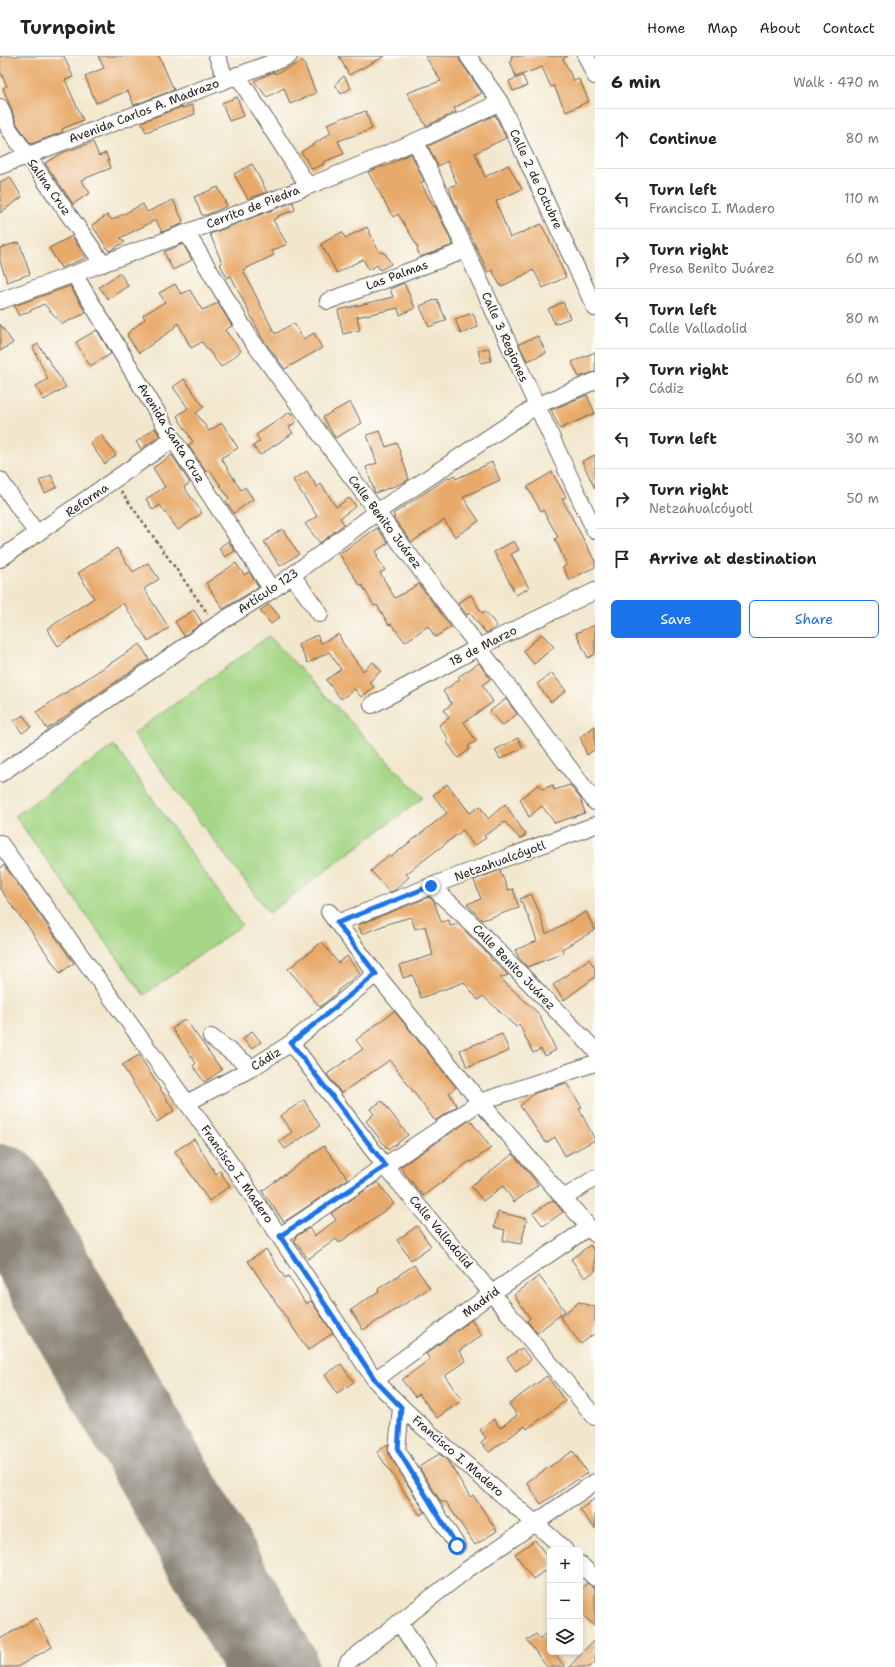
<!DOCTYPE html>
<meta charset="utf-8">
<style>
body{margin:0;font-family:"Shantell Sans",sans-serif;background:#f6f6f6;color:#222}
.controls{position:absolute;right:12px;bottom:12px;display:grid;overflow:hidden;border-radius:6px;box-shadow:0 2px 6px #0003}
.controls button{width:36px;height:36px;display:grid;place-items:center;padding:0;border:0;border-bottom:1px solid #e0e0e0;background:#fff;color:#222;font:20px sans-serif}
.stop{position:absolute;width:12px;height:12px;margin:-9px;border:3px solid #1a73e8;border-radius:50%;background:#fff}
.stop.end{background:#1a73e8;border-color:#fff;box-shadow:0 1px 4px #0008}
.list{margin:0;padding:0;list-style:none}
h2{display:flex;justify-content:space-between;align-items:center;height:52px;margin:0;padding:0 16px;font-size:17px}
h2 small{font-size:13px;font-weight:400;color:#767676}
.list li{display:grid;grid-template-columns:26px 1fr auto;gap:12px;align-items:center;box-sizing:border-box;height:60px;padding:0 16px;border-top:1px solid #e0e0e0}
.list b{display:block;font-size:15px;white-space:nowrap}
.list p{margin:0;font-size:13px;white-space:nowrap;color:#767676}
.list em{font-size:13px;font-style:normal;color:#767676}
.actions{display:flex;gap:8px;padding:12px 16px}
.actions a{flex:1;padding:9px 0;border:1px solid #1a73e8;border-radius:6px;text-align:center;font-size:14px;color:#1a73e8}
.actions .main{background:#1a73e8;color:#fff}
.icon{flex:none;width:22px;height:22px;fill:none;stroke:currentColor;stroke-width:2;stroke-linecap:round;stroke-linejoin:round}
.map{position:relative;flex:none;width:595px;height:1611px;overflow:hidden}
header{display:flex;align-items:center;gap:24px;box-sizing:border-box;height:56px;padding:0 20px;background:#fff;border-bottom:1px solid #e0e0e0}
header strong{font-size:19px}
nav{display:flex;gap:22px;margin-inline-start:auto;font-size:14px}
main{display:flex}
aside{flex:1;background:#fff}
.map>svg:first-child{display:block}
.green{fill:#a4d685;stroke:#607950}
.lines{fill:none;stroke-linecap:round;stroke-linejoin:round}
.runway{stroke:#878274;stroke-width:90}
.building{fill:#e8aa6b}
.minor-casing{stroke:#67635a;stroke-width:18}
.path{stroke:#67635a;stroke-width:2.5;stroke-dasharray:3 3;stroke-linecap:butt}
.minor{stroke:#fff;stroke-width:16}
.route{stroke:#1a73e8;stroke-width:5}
.labels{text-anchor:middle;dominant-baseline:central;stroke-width:4;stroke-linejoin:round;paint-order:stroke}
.street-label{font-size:12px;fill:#1c1c1c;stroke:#fdfcf7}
</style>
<header>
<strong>Turnpoint</strong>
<nav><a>Home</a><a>Map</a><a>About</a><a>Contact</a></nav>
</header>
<main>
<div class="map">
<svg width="595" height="1611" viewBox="0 0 595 1611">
<rect width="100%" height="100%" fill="#fdfcf7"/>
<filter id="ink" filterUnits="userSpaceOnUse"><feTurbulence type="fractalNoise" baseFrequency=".025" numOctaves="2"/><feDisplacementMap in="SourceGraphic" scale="8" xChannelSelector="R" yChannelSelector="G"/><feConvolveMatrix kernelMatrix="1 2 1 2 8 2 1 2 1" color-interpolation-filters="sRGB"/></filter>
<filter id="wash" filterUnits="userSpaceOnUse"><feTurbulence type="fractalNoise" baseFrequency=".012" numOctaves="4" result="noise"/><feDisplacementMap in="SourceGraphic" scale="16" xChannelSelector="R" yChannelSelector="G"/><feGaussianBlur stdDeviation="0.9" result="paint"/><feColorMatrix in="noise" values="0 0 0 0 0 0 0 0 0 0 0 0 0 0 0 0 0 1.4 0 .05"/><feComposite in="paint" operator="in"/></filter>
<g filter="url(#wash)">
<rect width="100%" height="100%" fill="#f2e7cd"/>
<!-- green -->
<path class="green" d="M269 580 423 742 269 857 133 678Z
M114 689 242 869 144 939 15 760Z"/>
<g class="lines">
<!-- runway -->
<path class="runway" d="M0 1133 273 1611"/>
</g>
<g id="blocks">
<!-- building -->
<path class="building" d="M0 0H64L73 21 65 24 83 64 62 73 63 76 31 88 17 68 3 32 7 30 0 15Z
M98 0H159L174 34 134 49 128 35 96 47 85 20 104 12Z
M339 0H385L349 19Z
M425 0H459L460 5 482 37 454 52 456 56 426 70 407 37 441 25Z
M511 0H568L563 3 574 25 579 23 589 45 566 56 554 30 551 31 542 11 516 21 510 5 512 4Z
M303 5 316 37 290 48 284 32 267 41 254 25 274 16 275 18Z
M344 20 351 32 341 38 335 28Z
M523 20 527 30 513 35 509 25Z
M237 41 244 60 229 65 222 47Z
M192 49 195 58 146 76 141 66 181 51 182 52Z
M366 55 372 73 338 85 344 98 323 106 324 108 312 113 301 96 331 77 327 68 347 60 348 61Z
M495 59 506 82 475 97 485 121 508 109 522 133 496 145 510 182 541 168 559 203 558 204 566 221 543 232 535 216H534L533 214 501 231 492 214 488 216 452 141 449 131 457 128 447 105 438 110 428 90Z
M93 86 99 100 106 97 111 112 81 124 90 137 73 148 45 107 62 97Z
M411 97 424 125 421 127 434 151 435 150 453 189 420 201 417 193 418 192 412 181 398 158 393 161 368 116 383 110 384 111Z
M252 108 267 136 248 143 234 118Z
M10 121 22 141 0 157V126Z
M218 131 227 150 206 159H202L194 141Z
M173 144 183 165 181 167 182 168 162 176 156 164 120 182 125 186 109 195 92 169 107 159 112 164 143 148 147 156Z
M293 146 295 154 278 160 279 161 273 164 287 188 272 195 274 199 243 214 275 278 294 267 303 283 314 277 322 292 285 313 262 282 231 220 227 222 220 208 222 207 210 178Z
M367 171 379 196 385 197 391 208 380 214 377 209 369 214 363 203 337 217 321 188 342 176 345 182Z
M72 180 86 202 61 212 49 192Z
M19 186 30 218 7 226 0 205V192Z
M183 188 192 204 173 214 164 196Z
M120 217 128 230 108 243 99 231Z
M404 227 415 252 400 259 398 252 357 261 360 274 343 278 338 254 393 241 390 233Z
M175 228 181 238 190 234 202 254 218 247 232 270 225 274 241 295 221 311 202 286 191 292 178 267 172 274 139 297 128 281V277L145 263 143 259 165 246 159 237Z
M70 230 86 257 62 268 44 248 19 260 14 250Z
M437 243 446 264 429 271 420 250Z
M563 246 570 262 555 268 548 253Z
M473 257 478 271 461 278 455 263Z
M0 268 13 287 0 295Z
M97 274 111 298 90 310 76 286Z
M538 280 546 297 527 305 519 288Z
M38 288 66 331 44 344 36 330 48 323 33 291Z
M489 292 491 305 481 307 478 294Z
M595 296V316L579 321 572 306Z
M184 323 204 351 196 357 209 375 222 367 238 392 221 402 241 434 245 431 253 443 234 457 226 445 229 442 210 414 206 416 188 389 193 386 177 360 188 352 173 331Z
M587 339 595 357 560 373 551 354Z
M350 346 362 367 335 382 323 361Z
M290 356 296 366 289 371 293 377 260 399 253 390 260 385 256 379Z
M155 372 160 380 141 393 136 386Z
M380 375 386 391 397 387 409 423 403 427 375 437 366 411 377 407 367 379Z
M101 379 116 399 105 408 90 387Z
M172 399 190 427 184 431 202 457 178 474 160 449 153 454 146 443 165 431 153 412Z
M595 399V433L582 405Z
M492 406 500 424 463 441 479 465 455 481 444 464 412 486 393 462 395 461 393 458 449 421 450 422 454 419 456 423Z
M307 415 317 431 321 428 336 451 349 442 356 450 340 462 344 468 320 487 305 468 317 460 293 424Z
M552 416 566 441 562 443 595 505V511L569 524 563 511 567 509 555 483 558 481 543 454 541 455 527 431Z
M51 419 57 431 45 437 39 425Z
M377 472 388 487 375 496 378 499 376 500 385 514 380 517 395 542 419 528 451 571 435 581 428 570 405 586 391 568 389 569 377 549 374 550 362 529 360 530 339 498Z
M282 473 299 498 280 510 264 486Z
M228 485 235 495 225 501 219 492Z
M514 485 519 494 511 498 529 532 516 539 494 496Z
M117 492 133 516 148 507 159 523 144 533 169 572 148 585 123 547 58 590 47 573 94 542 78 517Z
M236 507 244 519 249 516 259 531 223 553 206 527Z
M471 539 482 557 485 555 497 570 492 574 486 577 470 557 467 559 458 547Z
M269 548 280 561 271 568 260 555Z
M194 554 202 567 184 580 175 566Z
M595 569V598L588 602 576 577Z
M339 578 342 586 363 615 373 606 381 615 369 626 374 631 361 641 355 633 341 643 326 624 341 613 329 596 308 607 298 588 317 579 321 587Z
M542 578 554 591 534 608 523 595Z
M140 588 149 603 47 673 36 656Z
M479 607 490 623 482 629 493 646 464 666 476 685 468 690 470 693 458 702 447 686 449 684 439 669 449 662 444 654 452 648 443 635 460 623 458 621Z
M552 617 566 635 551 646 537 628Z
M506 643 517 658 502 670 490 655Z
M23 659 31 671 22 677 14 665Z
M595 670V693L587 699 580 681Z
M518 682 523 692 500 703 495 694Z
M447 728 470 757 480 750 488 763 505 748 526 779 520 783 505 766 484 780 486 782 474 790 463 774 406 818 409 821 395 834 390 836 371 815 389 799 391 801 447 757 433 739Z
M539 728 542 733 553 729 554 734 570 729 580 742 585 757 555 767 542 750 529 761 520 743Z
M4 809 74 907 60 917 25 866H24L0 833V812Z
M500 814 508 834 513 833 519 852 482 864 467 848 481 843 474 824Z
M531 838 539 855 546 878 586 856 595 874 562 893 564 897 527 911 519 902 515 894 537 885 529 862 520 843Z
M429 841 434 845 441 866 449 864 450 870 458 868 490 900 492 905 493 904 508 919 500 922 538 957 556 994 545 1000 541 993 533 997 519 968 516 971 483 940 478 944 464 926 421 942 413 919 403 922 399 909 433 899 425 870 415 873 411 861 390 867 362 878 358 869Z
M322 886 338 907 347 900 360 917 337 935 338 936 320 951 288 913Z
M589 903 595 912V921L564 944 553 929Z
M394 955 456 1031 449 1037 457 1050 435 1065 390 1004 341 1037 327 1018 363 993 356 984Z
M185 963 222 1014 204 1026 193 1010 196 1007 172 973Z
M252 975 261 986 252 993 243 983Z
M502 978 509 995 467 1011 460 994Z
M139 999 174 1055 157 1066 122 1009Z
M566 1027 582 1051 579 1053 595 1084 565 1100 555 1081 546 1087 520 1050 535 1037Z
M304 1044 320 1070 285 1093 279 1085 292 1076 280 1060Z
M382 1045 408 1079 388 1094 366 1065 374 1058 370 1053Z
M470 1064 491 1092 471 1106 470 1105 423 1140 400 1111Z
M194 1083 216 1118 220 1115 230 1130 209 1145 175 1095Z
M324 1090 348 1123 284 1166 262 1135Z
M513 1098 534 1123 538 1129 514 1146 504 1131V1129L483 1145 471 1130Z
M378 1126 394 1148 339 1187 336 1183 308 1203 294 1184 296 1182 295 1181 309 1172 314 1180 336 1164 331 1157Z
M553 1144 563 1156 543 1170 533 1157Z
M498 1156 527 1163 521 1188 503 1185 505 1174 494 1171Z
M417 1170 431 1190 411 1204 397 1184Z
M590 1189 595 1196V1215L585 1222 571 1203Z
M266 1193 285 1222 288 1220 306 1248 311 1245 333 1277 308 1294 248 1205Z
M414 1209 430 1232 363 1274 351 1254 379 1235 378 1233Z
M539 1220 565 1255 537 1277 527 1265 530 1262 514 1239Z
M579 1246 595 1251V1277L581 1288 560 1261Z
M471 1264 482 1279 459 1295 466 1305 445 1320 462 1344 437 1362 419 1338 415 1341 402 1324 430 1303 426 1298Z
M522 1292 531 1304 516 1315 507 1302Z
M341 1308 354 1326 337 1337 325 1319Z
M547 1320 565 1345 527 1373 525 1370 489 1396 481 1386 486 1382 480 1374 494 1363 500 1372 517 1359 509 1348Z
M388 1388 389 1399 425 1456 420 1459 377 1396Z
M573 1395 587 1417 541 1448 527 1426Z
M439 1398 445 1402 455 1416 470 1441 473 1439 497 1475 475 1489 446 1446H441L419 1411Z
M595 1442V1473L580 1454Z
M535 1484 550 1505V1511L533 1523 515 1498Z
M587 1527 595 1532V1570L580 1557V1535Z
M36 1562 52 1591 17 1611H0V1583Z
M550 1572V1596H553L565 1611H547L527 1584 536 1578 540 1584Z
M595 1583V1606L590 1611H569Z"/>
</g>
</g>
<g filter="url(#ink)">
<use href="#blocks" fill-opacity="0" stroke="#67635a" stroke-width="1"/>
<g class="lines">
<!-- minor casing -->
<g class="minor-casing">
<path id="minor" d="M217 0 226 24
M468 0 500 46 595 252
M586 0 595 20
M237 19 308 130
M0 51 9 73 103 208
M416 86C477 216 534 346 595 475
M0 110 289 0
M187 177 250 282 377 456 595 746
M74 218 173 383 272 534
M0 245C168 183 339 125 500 46
M328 245 466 194
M0 424 37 478
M0 503 173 383
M292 519 320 558
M372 649 479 591 595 535
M0 718 216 569 272 534 377 456 536 350 595 325
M0 787 238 1118 375 1324C433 1386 503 1436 565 1494
M431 830 463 859 595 994
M329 856 376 918 480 1046 595 1178
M337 867 431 830 595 769
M211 981 252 1012
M291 987 385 1110 595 1361
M187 1047 252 1012 291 987 376 918
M564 1142 595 1122
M280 1180 480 1046 595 1007
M375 1324 492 1237 589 1171
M401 1351 397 1394 457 1490
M580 1508 595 1522
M399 1566 428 1611
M346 1611 348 1606 468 1513 595 1426"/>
</g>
<!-- path -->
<path class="path" d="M121 435 208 558"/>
<!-- minor -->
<use href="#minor" class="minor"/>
</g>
</g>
<g class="lines" filter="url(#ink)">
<!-- route -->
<path class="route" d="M431 830 337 867 376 918 291 987 386 1110 280 1180 375 1324 401 1351 398 1394 457 1490"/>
</g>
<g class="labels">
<!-- street labels -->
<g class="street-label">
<text transform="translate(144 55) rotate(-21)">Avenida Carlos A. Madrazo</text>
<text transform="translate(536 123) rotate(65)">Calle 2 de Octubre</text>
<text transform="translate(49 131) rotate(55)">Salina Cruz</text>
<text transform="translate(253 151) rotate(-21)">Cerrito de Piedra</text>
<text transform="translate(397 219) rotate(-20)">Las Palmas</text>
<text transform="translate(505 281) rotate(66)">Calle 3 Regiones</text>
<text transform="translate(171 377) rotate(58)">Avenida Santa Cruz</text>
<text transform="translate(87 444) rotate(-35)">Reforma</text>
<text transform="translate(385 466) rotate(53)">Calle Benito Juárez</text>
<text transform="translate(268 535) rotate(-34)">Artículo 123</text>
<text transform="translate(483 590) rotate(-27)">18 de Marzo</text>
<text transform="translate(500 805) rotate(-20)">Netzahualcóyotl</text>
<text transform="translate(514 911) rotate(46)">Calle Benito Juárez</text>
<text transform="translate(266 1003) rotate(-32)">Cádiz</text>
<text transform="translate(237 1118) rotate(55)">Francisco I. Madero</text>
<text transform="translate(441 1176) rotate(50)">Calle Valladolid</text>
<text transform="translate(481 1246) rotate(-36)">Madrid</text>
<text transform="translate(458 1400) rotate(41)">Francisco I. Madero</text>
</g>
</g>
</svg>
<div class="controls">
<button>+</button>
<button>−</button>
<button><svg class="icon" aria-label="layers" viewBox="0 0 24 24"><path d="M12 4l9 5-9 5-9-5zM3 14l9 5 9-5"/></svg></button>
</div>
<div class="stop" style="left:457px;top:1490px"></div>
<div class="stop end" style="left:431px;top:830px"></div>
</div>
<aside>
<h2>6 min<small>Walk · 470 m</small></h2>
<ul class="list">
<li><svg class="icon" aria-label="ahead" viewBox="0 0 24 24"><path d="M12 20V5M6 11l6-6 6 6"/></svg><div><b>Continue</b></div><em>80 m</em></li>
<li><svg class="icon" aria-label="left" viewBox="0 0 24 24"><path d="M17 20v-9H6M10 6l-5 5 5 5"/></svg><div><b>Turn left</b><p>Francisco I. Madero</p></div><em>110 m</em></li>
<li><svg class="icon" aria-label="right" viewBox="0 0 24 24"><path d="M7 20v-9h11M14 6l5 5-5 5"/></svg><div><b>Turn right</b><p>Presa Benito Juárez</p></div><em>60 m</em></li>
<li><svg class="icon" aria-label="left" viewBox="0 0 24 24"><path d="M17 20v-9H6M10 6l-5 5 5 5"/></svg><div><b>Turn left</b><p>Calle Valladolid</p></div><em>80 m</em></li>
<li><svg class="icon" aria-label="right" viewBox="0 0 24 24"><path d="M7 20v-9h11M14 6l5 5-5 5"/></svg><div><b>Turn right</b><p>Cádiz</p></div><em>60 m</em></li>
<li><svg class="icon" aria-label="left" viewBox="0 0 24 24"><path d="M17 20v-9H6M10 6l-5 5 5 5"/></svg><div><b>Turn left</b></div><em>30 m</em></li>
<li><svg class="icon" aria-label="right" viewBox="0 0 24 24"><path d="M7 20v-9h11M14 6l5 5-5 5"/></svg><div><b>Turn right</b><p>Netzahualcóyotl</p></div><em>50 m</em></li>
<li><svg class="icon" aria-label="arrive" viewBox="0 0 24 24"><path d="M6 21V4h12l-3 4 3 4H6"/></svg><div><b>Arrive at destination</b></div></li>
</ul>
<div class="actions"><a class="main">Save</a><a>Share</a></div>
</aside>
</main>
